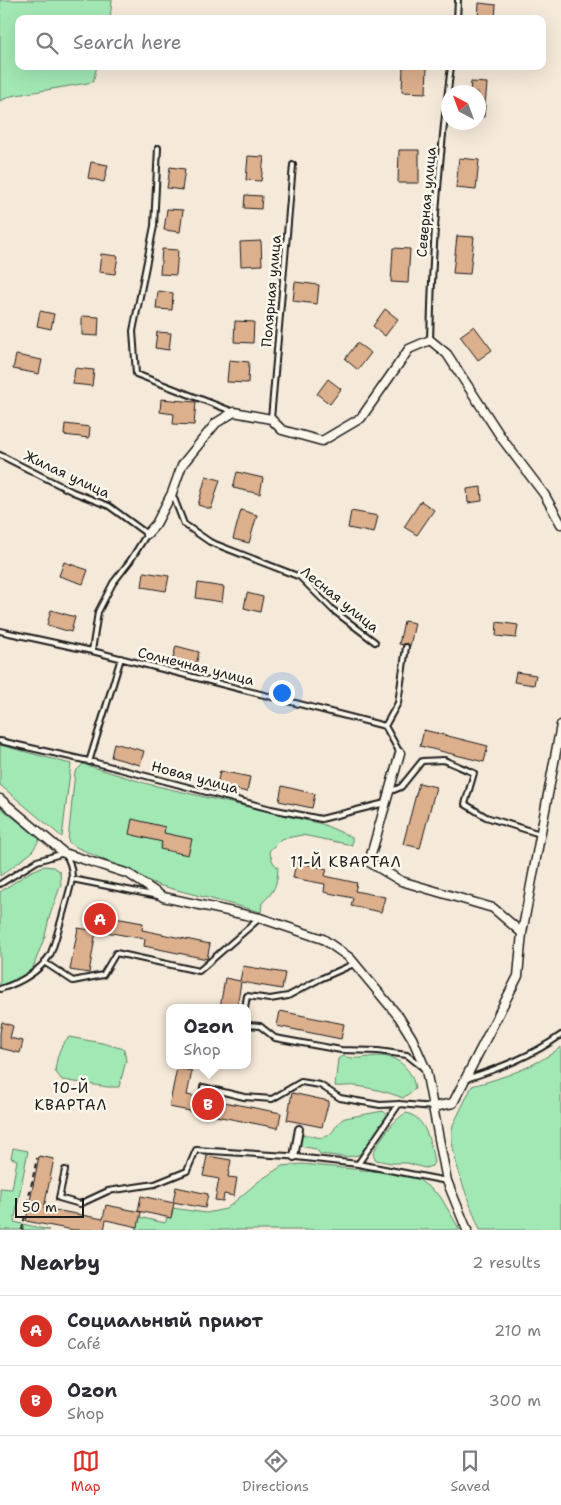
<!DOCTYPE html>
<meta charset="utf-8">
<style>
body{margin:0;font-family:"Shantell Sans",sans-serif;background:#f2f2f3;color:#2b2b33}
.compass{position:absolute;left:441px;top:85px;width:45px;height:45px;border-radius:50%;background:#fff;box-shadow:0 5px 20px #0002;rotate:319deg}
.scale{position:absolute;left:15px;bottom:12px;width:69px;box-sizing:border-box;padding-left:5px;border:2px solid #1c1c1c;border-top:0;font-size:14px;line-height:18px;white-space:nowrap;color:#1c1c1c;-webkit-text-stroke:4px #fbf7ec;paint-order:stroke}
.you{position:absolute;left:281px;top:692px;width:18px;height:18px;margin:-12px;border:4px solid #fff;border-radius:50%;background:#1a73e8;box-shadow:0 0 0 8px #1a73e833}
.badge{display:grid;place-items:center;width:32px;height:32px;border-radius:50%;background:#d93025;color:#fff;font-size:16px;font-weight:700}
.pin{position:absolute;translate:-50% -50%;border:2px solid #fff;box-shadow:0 1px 5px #0006}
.popup{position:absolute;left:166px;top:1004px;width:85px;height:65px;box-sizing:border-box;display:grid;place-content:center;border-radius:10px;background:#fff;filter:drop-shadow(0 1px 4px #0005);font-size:16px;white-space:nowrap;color:#7c7c81}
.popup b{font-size:19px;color:#2b2b33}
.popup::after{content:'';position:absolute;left:50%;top:100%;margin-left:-10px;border:10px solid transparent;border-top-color:#fff}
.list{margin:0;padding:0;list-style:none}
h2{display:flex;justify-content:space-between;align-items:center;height:65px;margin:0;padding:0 20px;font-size:21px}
h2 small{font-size:16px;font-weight:400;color:#7c7c81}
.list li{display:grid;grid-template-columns:32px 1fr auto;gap:15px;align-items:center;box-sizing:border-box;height:70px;padding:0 20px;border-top:1px solid #e1e1e2}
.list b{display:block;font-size:19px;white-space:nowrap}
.list p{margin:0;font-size:16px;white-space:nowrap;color:#7c7c81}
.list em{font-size:16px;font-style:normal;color:#7c7c81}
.icon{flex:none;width:28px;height:28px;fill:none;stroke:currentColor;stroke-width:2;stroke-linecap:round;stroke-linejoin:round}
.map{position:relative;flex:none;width:561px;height:1230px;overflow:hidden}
.search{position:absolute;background:#fff;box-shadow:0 5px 20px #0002;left:15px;right:15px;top:15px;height:55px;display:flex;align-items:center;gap:12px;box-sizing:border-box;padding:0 18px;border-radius:10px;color:#7c7c81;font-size:19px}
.sheet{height:205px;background:#fff}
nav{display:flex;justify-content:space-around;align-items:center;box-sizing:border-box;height:70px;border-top:1px solid #e1e1e2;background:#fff;font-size:14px;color:#7c7c81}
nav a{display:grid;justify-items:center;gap:2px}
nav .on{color:#d93025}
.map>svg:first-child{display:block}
.green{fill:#a2e8b4;stroke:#5f8268}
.building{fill:#dcaf8d;stroke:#1c1c1c}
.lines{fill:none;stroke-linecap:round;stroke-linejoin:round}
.service-casing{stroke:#1c1c1c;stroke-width:8}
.pedestrian-casing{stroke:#1c1c1c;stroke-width:10}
.minor-casing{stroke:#1c1c1c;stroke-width:11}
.path{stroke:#1c1c1c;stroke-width:2;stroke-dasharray:5 4;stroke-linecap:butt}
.service{stroke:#fbf7ec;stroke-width:4}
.pedestrian{stroke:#fbf7ec;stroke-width:6}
.minor{stroke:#fbf7ec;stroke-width:8}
.labels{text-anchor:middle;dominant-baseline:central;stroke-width:5;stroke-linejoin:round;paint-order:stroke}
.street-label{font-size:14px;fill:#1c1c1c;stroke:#fbf7ec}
.neighbourhood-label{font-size:15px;letter-spacing:1px;fill:#1c1c1c;stroke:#fbf7ec}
</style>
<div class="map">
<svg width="561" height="1230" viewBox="0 0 561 1230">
<rect width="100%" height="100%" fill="#f5e9d9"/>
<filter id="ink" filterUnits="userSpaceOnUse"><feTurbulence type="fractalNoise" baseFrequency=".02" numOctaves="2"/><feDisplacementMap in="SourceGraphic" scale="10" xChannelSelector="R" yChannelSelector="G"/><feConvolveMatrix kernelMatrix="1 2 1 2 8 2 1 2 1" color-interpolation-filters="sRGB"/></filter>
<g filter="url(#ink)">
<!-- green -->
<path class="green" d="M0 0H112L110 19H19V66H97L93 82 11 96 0 101Z
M0 745 71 764 62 837 0 785Z
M83 764 148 784 322 824 352 837V845L302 835 281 839 269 851 273 862 278 868C277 885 275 891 262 903L261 912 158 885 72 845 68 841 75 772Z
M0 807 40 839 31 853 0 876Z
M44 866 53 867 60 872 61 884 49 918 45 936 32 970 7 985 0 986V892L30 872Z
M69 1037 102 1043 124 1049 126 1061 119 1087H108L62 1080 55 1071C57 1057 59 1046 69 1037Z
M561 1047V1229L560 1230H480C471 1207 446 1148 453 1125L472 1086C503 1078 535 1067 561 1047Z
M342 1056C360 1061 366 1056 381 1056 400 1057 413 1071 415 1089L403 1098C388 1092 372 1088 356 1086 349 1085 342 1087 335 1086L338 1059Z
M383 1111 389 1116 359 1155 345 1157 320 1154 316 1149 299 1146 301 1138 304 1135C311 1134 317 1139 324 1137 335 1135 335 1122 345 1118Z
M407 1113C427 1119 430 1143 434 1162L432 1166 425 1168 407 1163H391L376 1160 373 1154C377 1143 395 1117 407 1113Z
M13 1148 28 1151 14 1222 49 1230H0V1188L12 1189 17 1160 11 1158Z
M302 1164 413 1175 440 1196 460 1230H136L139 1217 165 1223 172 1208 206 1213 226 1209 259 1181 282 1166Z"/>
<!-- building -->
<path class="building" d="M479 3 496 5 495 19H478Z
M403 66H427L426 93 402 92Z
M471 82 487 83 484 117H478V92H470Z
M399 150H419V183H398Z
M248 156 264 157 261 181 246 180Z
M459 158 479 160 476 190 456 188Z
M91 162 108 165 104 182 88 178Z
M170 167 185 169 182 190 167 188Z
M245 195 262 196 261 209 244 208Z
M167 209 183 210 180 232 164 230Z
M457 236 474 237 470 274 453 273Z
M261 241 262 265 241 266 240 242Z
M393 248 410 249 408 283 391 282Z
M162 249 178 250 176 275 160 274Z
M101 254 118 256 115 274 99 272Z
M295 282 319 285 317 304 293 301Z
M158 291 173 293 172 310 156 309Z
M385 309 398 319 385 336 373 326Z
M40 311 54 314 51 329 37 326Z
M82 316 99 317 98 336 82 335Z
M235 321 254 322 253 343 234 342Z
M474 326 492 350 478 360 460 336Z
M157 332 171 333 169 350 155 348Z
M357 343 371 353 358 370 345 359Z
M16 355 42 360 39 374 13 369Z
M229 360 249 362 248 383 227 382Z
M75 368 94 370 92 386 73 384Z
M328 379 341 389 330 404 317 394Z
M161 399 196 402 194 425 173 424 174 414 160 412Z
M65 424 90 427 89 438 64 435Z
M237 472 263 478 260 494 233 488Z
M206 476 220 480 211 509 198 505Z
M481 487 482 501 468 503 467 489Z
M421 501 434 510 417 535 404 527Z
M241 510 257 515 249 543 233 539Z
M351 511 378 516 374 533 348 528Z
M64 562 88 570 83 584 59 576Z
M144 572 169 576 166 591 142 587Z
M198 583 224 587 222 602 196 598Z
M247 593 263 597 260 612 244 608Z
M51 610 75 617 71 632 47 625Z
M404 621 415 623 410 646 407 643 403 645 399 644Z
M497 622 518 625 516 638 496 636Z
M176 646 199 652 196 665 173 658Z
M516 672 536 675 534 685 514 682Z
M424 730 488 746 484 762 420 746Z
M114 743 144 751 140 765 111 757Z
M220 771 250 777 247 792 217 785Z
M419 783 436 787 420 848 403 844Z
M282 786 315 794 312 808 279 801Z
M132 819 165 827 164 833 192 839 188 855 160 849 162 842 129 834Z
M296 862 327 869 325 876 357 883 355 891 385 897 381 912 351 906 353 898 324 892 325 884 293 878Z
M98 915 143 923 142 930 210 944 207 959 144 946 145 939 95 930Z
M78 928 96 931 89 973 70 970Z
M243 966 285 973 282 989 241 982 237 1008H220L225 978 240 981Z
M280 1011 344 1024 341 1039 277 1026Z
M2 1022 13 1026 10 1038 23 1041 20 1053 0 1048V1033Z
M177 1068 192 1071 187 1095 281 1113 278 1128 169 1107Z
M292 1093 329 1101 322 1127 287 1120Z
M39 1156 54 1159 44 1208 103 1219 106 1205 141 1212 138 1227 106 1220 104 1230H73L26 1221Z
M207 1156 231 1160 228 1177 237 1178 234 1196 224 1194 223 1201 215 1200 219 1179 203 1176Z
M176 1187 208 1194 205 1208 173 1202Z
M141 1196 174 1203 171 1218 138 1211Z"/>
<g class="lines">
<!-- service casing -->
<g class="service-casing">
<path id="service" d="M457 19 458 0
M158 148 154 226 133 331 136 374 234 412
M430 340C432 248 439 157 451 66
M271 419 293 165
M0 455 73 492 109 506 147 534 130 561 113 583 98 612 92 651
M172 493 184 524 210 542 300 577 333 610 375 642
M0 631 92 651 385 726 400 753
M385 726 398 703 406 647
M0 741 93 762 271 809 321 819 385 803
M89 762 121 658
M389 792 401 787 422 761 444 760 474 773 465 804 486 817 540 834
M72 879 158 896
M0 884 37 861 64 853C70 860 72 868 72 878 72 884 53 950 50 955 39 972 19 983 0 989
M44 962 73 981 103 975 116 953 199 971 260 918
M245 1008 247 996 270 999 288 996 320 979 356 963
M247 1025 260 1026 275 1038 341 1050 378 1051 407 1055 422 1067
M466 1079C500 1068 532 1056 561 1035
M203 1087 244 1097 272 1099 301 1082 320 1085 340 1098 380 1105 399 1104 434 1107
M358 1164 399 1104
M65 1170 59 1198 80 1204 108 1191 155 1184 187 1171 196 1150 288 1156 358 1164 447 1181"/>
</g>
<!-- pedestrian casing -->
<g class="pedestrian-casing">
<path id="pedestrian" d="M294 1157 299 1129"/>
</g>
<!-- minor casing -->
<g class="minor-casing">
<path id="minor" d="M147 534 156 524 172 493 182 465 216 423 234 412 271 419 282 430 322 441 361 418 409 349 430 340 447 354 503 440 544 494 561 524
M400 753 369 862 401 881 493 908 522 933
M0 799 64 853 129 874 163 897 260 918 323 939 350 958 399 1017 412 1038 426 1070 447 1181 467 1230
M434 1107 453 1103 518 976 522 933 561 725"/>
</g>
<!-- path -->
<path class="path" d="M22 1230 37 1158"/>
<!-- service -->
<use href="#service" class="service"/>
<!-- pedestrian -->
<use href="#pedestrian" class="pedestrian"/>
<!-- minor -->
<use href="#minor" class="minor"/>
</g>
</g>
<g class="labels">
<!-- street labels -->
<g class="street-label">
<text transform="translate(426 202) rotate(-85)">Северная улица</text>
<text transform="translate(271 291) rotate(-85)">Полярная улица</text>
<text transform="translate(67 474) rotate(25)">Жилая улица</text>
<text transform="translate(340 599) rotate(39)">Лесная улица</text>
<text transform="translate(196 666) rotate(14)">Солнечная улица</text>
<text transform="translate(195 777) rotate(15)">Новая улица</text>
</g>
<!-- neighbourhood labels -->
<g class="neighbourhood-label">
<text x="346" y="862">11-Й КВАРТАЛ</text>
<text x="71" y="1088">10-Й<tspan x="71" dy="17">КВАРТАЛ</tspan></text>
</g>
</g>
</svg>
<svg class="compass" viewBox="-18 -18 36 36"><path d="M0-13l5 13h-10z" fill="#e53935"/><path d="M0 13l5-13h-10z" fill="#7c7c81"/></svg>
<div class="scale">50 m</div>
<div class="you"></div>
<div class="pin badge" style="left:100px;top:919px">A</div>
<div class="pin badge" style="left:208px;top:1104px">B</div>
<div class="popup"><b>Ozon</b>Shop</div>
<div class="search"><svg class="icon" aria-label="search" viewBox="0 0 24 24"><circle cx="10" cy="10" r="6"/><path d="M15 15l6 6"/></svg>Search here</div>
</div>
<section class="sheet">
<h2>Nearby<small>2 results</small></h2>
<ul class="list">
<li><span class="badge">A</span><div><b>Социальный приют</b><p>Café</p></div><em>210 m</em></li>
<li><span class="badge">B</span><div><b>Ozon</b><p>Shop</p></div><em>300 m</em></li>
</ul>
</section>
<nav>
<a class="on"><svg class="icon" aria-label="map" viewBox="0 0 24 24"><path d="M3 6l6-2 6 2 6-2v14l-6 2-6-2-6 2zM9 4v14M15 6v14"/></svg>Map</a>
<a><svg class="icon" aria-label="directions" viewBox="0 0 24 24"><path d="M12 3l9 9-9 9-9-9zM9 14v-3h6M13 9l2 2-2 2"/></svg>Directions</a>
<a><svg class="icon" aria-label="saved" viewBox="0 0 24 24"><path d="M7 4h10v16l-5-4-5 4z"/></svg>Saved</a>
</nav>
